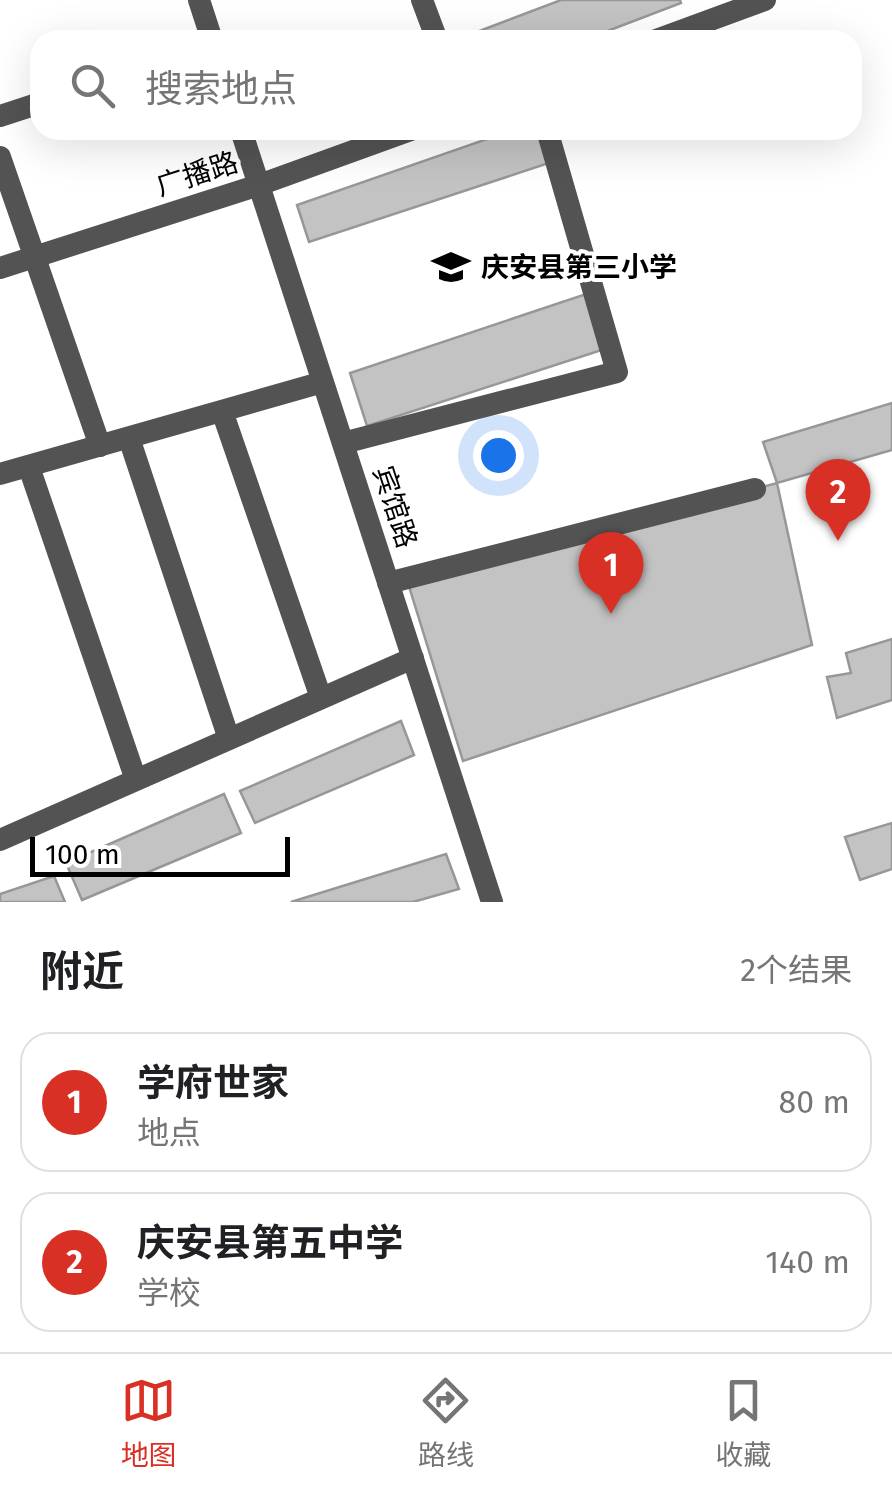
<!DOCTYPE html>
<html lang="zh">
<meta charset="utf-8">
<style>
body{margin:0;font-family:"Fira Sans","Noto Sans SC",sans-serif;background:#f6f6f6;color:#202124}
.scale{position:absolute;left:30px;bottom:25px;width:260px;box-sizing:border-box;padding-left:10px;border:5px solid #000;border-top:0;font-size:28px;line-height:35px;white-space:nowrap;color:#000;-webkit-text-stroke:8px #fff;paint-order:stroke}
.you{position:absolute;left:498px;top:455px;width:35px;height:35px;margin:-25px;border:8px solid #fff;border-radius:50%;background:#1a73e8;box-shadow:0 0 0 15px #1a73e833}
.badge{display:grid;place-items:center;width:65px;height:65px;border-radius:50%;background:#d93025;color:#fff;font-size:32px;font-weight:700}
.pin{position:absolute;translate:-50% -82px;filter:drop-shadow(0 2px 5px #0008)}
.pin::after{content:'';position:absolute;top:52px;width:35px;height:30px;background:inherit;clip-path:polygon(0 0,100% 0,50% 100%)}
.list{margin:0;padding:0;list-style:none}
h2{display:flex;justify-content:space-between;align-items:center;height:130px;margin:0;padding:0 40px;font-size:42px}
h2 small{font-size:32px;font-weight:400;color:#757577}
.list li{display:grid;grid-template-columns:65px 1fr auto;gap:30px;align-items:center;box-sizing:border-box;height:140px;margin:0 20px 20px;padding:0 20px;border:2px solid #e0e0e0;border-radius:30px}
.list b{display:block;font-size:38px;white-space:nowrap}
.list p{margin:0;font-size:32px;white-space:nowrap;color:#757577}
.list em{font-size:32px;font-style:normal;color:#757577}
.icon{flex:none;width:55px;height:55px;fill:none;stroke:currentColor;stroke-width:2;stroke-linecap:round;stroke-linejoin:round}
.map{position:relative;flex:none;width:892px;height:902px;overflow:hidden}
.search{position:absolute;background:#fff;box-shadow:0 10px 40px #0002;left:30px;right:30px;top:30px;height:110px;display:flex;align-items:center;gap:25px;box-sizing:border-box;padding:0 35px;border-radius:30px;color:#757577;font-size:38px}
.sheet{height:450px;background:#fff}
nav{display:flex;justify-content:space-around;align-items:center;box-sizing:border-box;height:140px;border-top:2px solid #e0e0e0;background:#fff;font-size:28px;color:#757577}
nav a{display:grid;justify-items:center;gap:5px}
nav .on{color:#d93025}
.map>svg:first-child{display:block}
.building{fill:#c3c3c3;stroke:#979797;stroke-width:2.5}
.lines{fill:none;stroke-linecap:round;stroke-linejoin:round}
.minor{stroke:#535353;stroke-width:22}
.labels{text-anchor:middle;dominant-baseline:central;stroke-width:8;stroke-linejoin:round;paint-order:stroke}
.street-label{font-size:28px;fill:#000;stroke:#fff}
.poi-label{font-size:28px;font-weight:bold;fill:#000;stroke:#fff;text-anchor:start}
</style>
<div class="map">
<svg width="892" height="902" viewBox="0 0 892 902">
<rect width="100%" height="100%" fill="#fff"/>
<!-- building -->
<path class="building" d="M561 0H680L681 3 584 40H456Z
M513 130H546L555 161 309 242 297 205Z
M592 292 608 348 367 426 350 373Z
M892 403V450L777 483 763 442Z
M777 483 812 645 463 761 408 583Z
M892 639V700L837 718 827 677 851 673 846 653Z
M401 721 414 755 255 823 240 791Z
M224 794 241 833 82 900 66 863Z
M892 823V869L860 880 845 837Z
M446 854 459 889 413 902H291Z
M54 876 65 902H0V894Z"/>
<g class="lines">
<!-- minor -->
<path class="minor" d="M199 0 212 40
M422 0 437 40
M656 40 765 0
M0 116 40 103
M241 130 492 902
M0 157 100 446
M0 268 259 185 411 130
M222 411 321 698
M129 438 229 739
M343 443 617 372 547 130
M29 467 136 780
M0 474 323 382
M388 583 755 489
M0 840 413 658"/>
</g>
<!-- icons -->
<defs>
<g id="school-bare" transform="scale(3)"><path d="M0-5L7-2L0 1L-7-2ZM-4 1L0 2.5L4 1V4Q0 6-4 4Z" fill="#000" stroke="#fff" stroke-width="2.5" paint-order="stroke"/></g>
</defs>
<g fill-rule="evenodd">
<use href="#school-bare" x="451" y="267"/>
</g>
<g class="labels">
<!-- street labels -->
<g class="street-label">
<text transform="translate(197 174) rotate(-18)">广播路</text>
<text transform="translate(395 507) rotate(72)">宾馆路</text>
</g>
<!-- poi labels -->
<g class="poi-label">
<text x="481" y="267">庆安县第三小学</text>
</g>
</g>
</svg>
<div class="scale">100 m</div>
<div class="you"></div>
<div class="pin badge" style="left:611px;top:614px">1</div>
<div class="pin badge" style="left:838px;top:541px">2</div>
<div class="search"><svg class="icon" aria-label="search" viewBox="0 0 24 24"><circle cx="10" cy="10" r="6"/><path d="M15 15l6 6"/></svg>搜索地点</div>
</div>
<section class="sheet">
<h2>附近<small>2个结果</small></h2>
<ul class="list">
<li><span class="badge">1</span><div><b>学府世家</b><p>地点</p></div><em>80 m</em></li>
<li><span class="badge">2</span><div><b>庆安县第五中学</b><p>学校</p></div><em>140 m</em></li>
</ul>
</section>
<nav>
<a class="on"><svg class="icon" aria-label="map" viewBox="0 0 24 24"><path d="M3 6l6-2 6 2 6-2v14l-6 2-6-2-6 2zM9 4v14M15 6v14"/></svg>地图</a>
<a><svg class="icon" aria-label="directions" viewBox="0 0 24 24"><path d="M12 3l9 9-9 9-9-9zM9 14v-3h6M13 9l2 2-2 2"/></svg>路线</a>
<a><svg class="icon" aria-label="saved" viewBox="0 0 24 24"><path d="M7 4h10v16l-5-4-5 4z"/></svg>收藏</a>
</nav>
